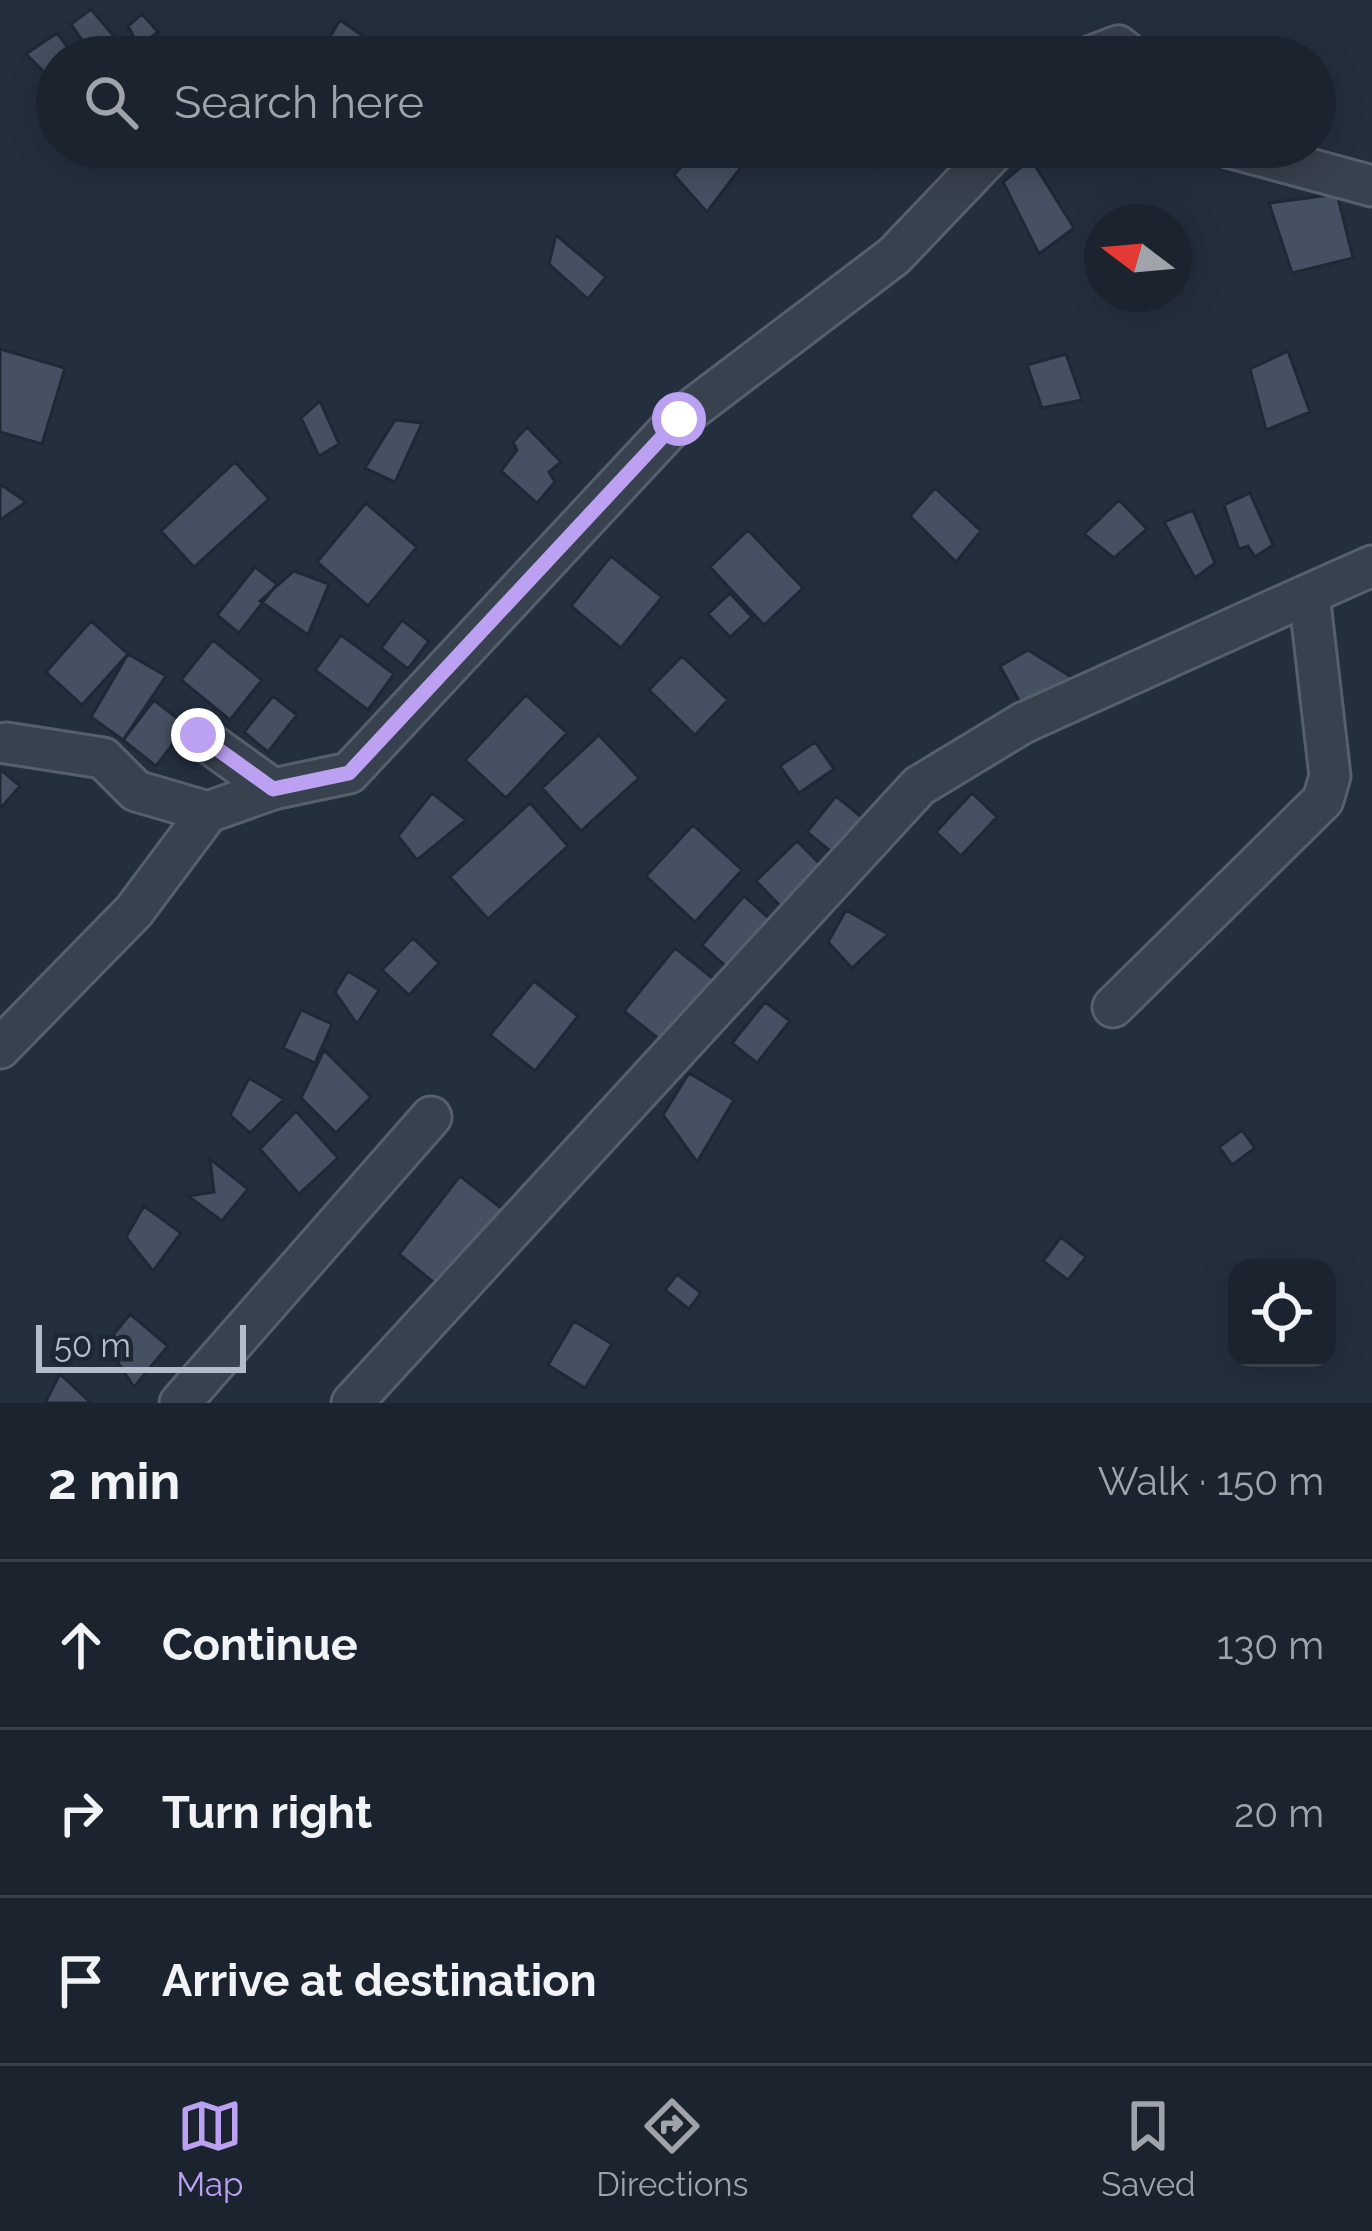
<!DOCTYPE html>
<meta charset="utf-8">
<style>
body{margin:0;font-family:Raleway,sans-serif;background:#242b36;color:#f1f3f6}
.controls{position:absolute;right:36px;bottom:36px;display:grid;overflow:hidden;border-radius:24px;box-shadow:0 6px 30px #0003}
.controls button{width:108px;height:108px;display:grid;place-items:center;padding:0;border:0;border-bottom:3px solid #39404a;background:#1b232e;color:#f1f3f6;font:60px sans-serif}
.compass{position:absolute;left:1084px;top:204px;width:108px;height:108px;border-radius:50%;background:#1b232e;box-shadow:0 6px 30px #0003;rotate:286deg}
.scale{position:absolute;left:36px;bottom:30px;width:210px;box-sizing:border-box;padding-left:12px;border:6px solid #b4bcc9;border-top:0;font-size:33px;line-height:42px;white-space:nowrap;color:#b4bcc9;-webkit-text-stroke:9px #1d2633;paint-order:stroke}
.stop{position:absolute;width:36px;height:36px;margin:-27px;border:9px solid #bca0f2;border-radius:50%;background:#fff}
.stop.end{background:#bca0f2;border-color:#fff;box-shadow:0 3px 12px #0008}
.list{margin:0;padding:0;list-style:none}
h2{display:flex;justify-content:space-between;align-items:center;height:156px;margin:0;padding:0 48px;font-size:51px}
h2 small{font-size:39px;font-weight:400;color:#a0a4aa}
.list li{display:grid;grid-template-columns:78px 1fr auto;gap:36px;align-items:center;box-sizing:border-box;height:168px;padding:0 48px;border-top:3px solid #39404a}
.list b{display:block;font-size:45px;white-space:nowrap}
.list em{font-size:39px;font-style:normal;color:#a0a4aa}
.icon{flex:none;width:66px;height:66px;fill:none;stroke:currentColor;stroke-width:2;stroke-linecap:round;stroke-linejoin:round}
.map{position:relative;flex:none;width:1372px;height:1403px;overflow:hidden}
.search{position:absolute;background:#1b232e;box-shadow:0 6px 30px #0003;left:36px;right:36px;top:36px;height:132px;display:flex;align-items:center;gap:30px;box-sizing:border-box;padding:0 42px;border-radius:66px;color:#a0a4aa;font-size:45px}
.sheet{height:660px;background:#1b232e}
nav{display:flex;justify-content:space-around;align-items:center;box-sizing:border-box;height:168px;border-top:3px solid #39404a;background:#1b232e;font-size:33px;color:#a0a4aa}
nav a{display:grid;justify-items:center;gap:6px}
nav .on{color:#bca0f2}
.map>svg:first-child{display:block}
.building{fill:#455162;stroke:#1f2835;stroke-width:3}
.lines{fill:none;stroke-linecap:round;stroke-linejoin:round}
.minor-casing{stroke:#565f6c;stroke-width:45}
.minor{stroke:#38414e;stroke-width:39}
.route{stroke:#bca0f2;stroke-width:15}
</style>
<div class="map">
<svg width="1372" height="1403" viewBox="0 0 1372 1403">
<rect width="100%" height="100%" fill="#242f3e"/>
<!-- building -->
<path class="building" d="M91 9 117 40 92 55 71 24Z
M142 14 158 32 139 47 128 26Z
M340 20 393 57H318Z
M57 33 75 57H57V85L26 54Z
M124 45 131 57H107Z
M698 147H741L751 154 707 212 674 175Z
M854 147H890L875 166Z
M1031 159 1074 228 1039 254 1003 182Z
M1337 194 1353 258 1292 273 1269 203Z
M556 235 606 277 588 299 549 264Z
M0 349 65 368 42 444 0 432Z
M1288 351 1310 412 1266 430 1250 369Z
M1066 354 1082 400 1042 408 1027 365Z
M320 401 339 444 319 456 301 418Z
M395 420 422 423 395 482 365 468Z
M527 427 561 462 549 472 555 482 537 503 501 471 517 450 513 442Z
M235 462 269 499 194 567 161 531Z
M0 484 26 502 0 520Z
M935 488 981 531 956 562 910 516Z
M1250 493 1273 545 1255 557 1248 546 1239 549 1224 505Z
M1119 500 1147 529 1114 558 1084 534Z
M366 503 417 547 368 606 317 562Z
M1193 510 1215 563 1195 578 1164 522Z
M748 530 803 588 764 625 710 567Z
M611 556 662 597 621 648 571 606Z
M255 567 277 584 239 633 217 615Z
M294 571 329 584 308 635 260 601Z
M730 593 752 617 730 637 708 614Z
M402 620 429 641 408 669 381 648Z
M91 621 128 654 82 705 46 672Z
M341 635 394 674 368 710 315 670Z
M213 640 262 680 230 720 181 680Z
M1028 650 1073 678 1023 708 1000 666Z
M128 654 166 676 123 740 91 717Z
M682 656 728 700 695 735 649 690Z
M526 695 567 733 506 798 465 760Z
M273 696 297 715 268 752 244 732Z
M154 700 187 726 156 766 123 740Z
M599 735 639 778 581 831 542 788Z
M815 742 834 769 799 793 780 766Z
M0 769 20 786 0 809Z
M432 793 466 820 417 860 398 836Z
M972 793 997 817 961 856 936 832Z
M836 796 870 824 841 860 807 832Z
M530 803 568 846 488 919 450 877Z
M693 825 742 870 695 922 646 876Z
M797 841 826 870 785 911 756 881Z
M744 896 771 920 729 969 702 945Z
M846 910 888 934 852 968 828 942Z
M413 938 439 963 409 995 382 970Z
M675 948 720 984 670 1048 624 1011Z
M348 971 379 990 357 1024 335 992Z
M534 981 578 1016 535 1071 490 1035Z
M765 1002 790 1021 757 1063 732 1043Z
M301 1010 332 1024 315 1063 283 1048Z
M324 1050 371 1097 336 1133 301 1098Z
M689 1073 734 1100 697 1162 663 1115Z
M249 1078 284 1099 250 1133 230 1115Z
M296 1111 338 1158 299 1194 260 1149Z
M1242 1130 1255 1148 1232 1165 1219 1147Z
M210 1159 248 1189 222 1221 188 1196 214 1192Z
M460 1176 505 1211 443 1290 399 1254Z
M144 1206 181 1233 153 1271 126 1237Z
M1061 1237 1086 1257 1068 1280 1043 1261Z
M677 1274 701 1293 689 1309 665 1290Z
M130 1314 168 1346 134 1387 106 1344Z
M574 1321 612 1344 585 1388 548 1365Z
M60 1374 91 1403H45Z"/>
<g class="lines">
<!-- minor casing -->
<g class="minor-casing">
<path id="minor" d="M1089 57 1118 46 1132 57
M1228 147 1372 186
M198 735 273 789
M6 743 103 758 136 791 208 812
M1113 1007 1323 800 1330 776 1309 594 1372 566
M0 1048 134 911 208 812 273 789 349 773 679 419 894 256 998 147
M180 1403 431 1117
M352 1403 919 786 1023 723 1309 594"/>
</g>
<!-- minor -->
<use href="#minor" class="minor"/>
</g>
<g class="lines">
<!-- route -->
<path class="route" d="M198 735 273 789 349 773 679 419"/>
</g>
</svg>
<div class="controls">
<button><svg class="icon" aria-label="locate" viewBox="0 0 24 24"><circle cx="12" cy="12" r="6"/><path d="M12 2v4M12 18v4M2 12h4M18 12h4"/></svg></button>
</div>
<svg class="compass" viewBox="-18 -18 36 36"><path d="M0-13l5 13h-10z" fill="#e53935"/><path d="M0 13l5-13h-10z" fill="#a0a4aa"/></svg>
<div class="scale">50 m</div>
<div class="stop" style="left:679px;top:419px"></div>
<div class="stop end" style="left:198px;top:735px"></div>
<div class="search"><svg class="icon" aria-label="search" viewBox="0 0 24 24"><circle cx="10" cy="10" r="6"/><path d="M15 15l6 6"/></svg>Search here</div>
</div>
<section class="sheet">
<h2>2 min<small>Walk · 150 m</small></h2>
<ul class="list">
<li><svg class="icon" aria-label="ahead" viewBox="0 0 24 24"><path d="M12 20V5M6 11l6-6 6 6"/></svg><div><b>Continue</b></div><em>130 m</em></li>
<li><svg class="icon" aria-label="right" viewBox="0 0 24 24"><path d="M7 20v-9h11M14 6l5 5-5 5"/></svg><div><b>Turn right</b></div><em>20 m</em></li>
<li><svg class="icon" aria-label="arrive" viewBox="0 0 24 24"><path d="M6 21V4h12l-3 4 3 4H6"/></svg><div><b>Arrive at destination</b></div></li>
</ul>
</section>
<nav>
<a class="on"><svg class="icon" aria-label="map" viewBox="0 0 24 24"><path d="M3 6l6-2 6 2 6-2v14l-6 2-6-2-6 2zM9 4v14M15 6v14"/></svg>Map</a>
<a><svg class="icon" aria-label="directions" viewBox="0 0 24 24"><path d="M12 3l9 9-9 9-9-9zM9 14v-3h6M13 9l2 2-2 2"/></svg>Directions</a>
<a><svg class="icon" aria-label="saved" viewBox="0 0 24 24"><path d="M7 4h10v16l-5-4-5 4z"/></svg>Saved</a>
</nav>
